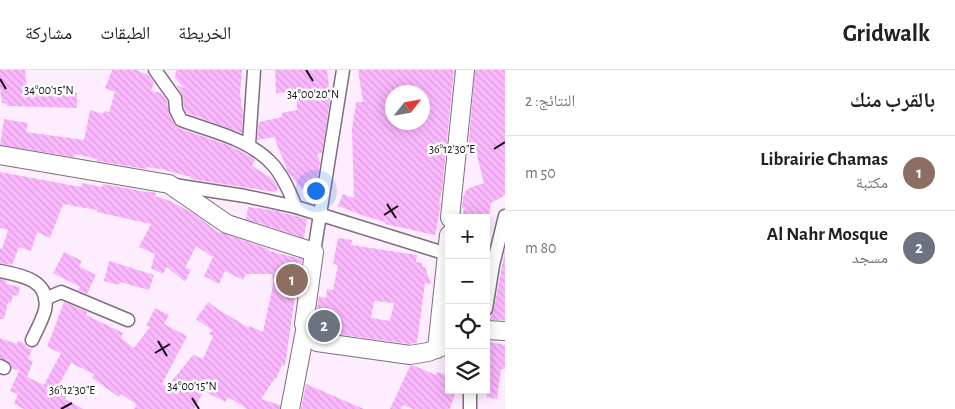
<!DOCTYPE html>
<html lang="ar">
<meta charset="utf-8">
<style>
body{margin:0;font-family:"Alegreya Sans","Noto Naskh Arabic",sans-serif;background:#f2f2f2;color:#202124;direction:rtl}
.controls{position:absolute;right:15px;bottom:15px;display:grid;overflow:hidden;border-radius:0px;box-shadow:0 2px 12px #0003}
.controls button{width:45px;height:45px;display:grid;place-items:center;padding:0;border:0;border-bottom:1px solid #e0e0e0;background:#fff;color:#202124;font:25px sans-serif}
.compass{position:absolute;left:385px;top:15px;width:45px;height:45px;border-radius:50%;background:#fff;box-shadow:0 2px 12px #0003;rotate:59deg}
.you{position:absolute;left:315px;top:120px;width:18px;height:18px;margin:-12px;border:4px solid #fff;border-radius:50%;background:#1a73e8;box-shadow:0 0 0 8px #1a73e833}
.badge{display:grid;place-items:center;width:32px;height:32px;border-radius:50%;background:#6d7721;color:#fff;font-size:16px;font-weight:700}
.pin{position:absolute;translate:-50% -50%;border:2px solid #fff;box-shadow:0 1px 5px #0006}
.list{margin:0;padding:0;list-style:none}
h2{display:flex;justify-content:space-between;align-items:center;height:65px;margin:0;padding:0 20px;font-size:21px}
h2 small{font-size:16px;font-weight:400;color:#757577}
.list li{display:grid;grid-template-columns:32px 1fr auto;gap:15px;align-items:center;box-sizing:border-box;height:75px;padding:0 20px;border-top:1px solid #e0e0e0}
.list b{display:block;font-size:19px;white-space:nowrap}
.list p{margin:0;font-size:16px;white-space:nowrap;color:#757577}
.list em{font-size:16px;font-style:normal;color:#757577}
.icon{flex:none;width:28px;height:28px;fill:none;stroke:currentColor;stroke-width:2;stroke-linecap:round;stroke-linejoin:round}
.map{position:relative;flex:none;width:505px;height:339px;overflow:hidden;direction:ltr}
header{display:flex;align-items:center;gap:30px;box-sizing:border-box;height:70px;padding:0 25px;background:#fff;border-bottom:1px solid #e0e0e0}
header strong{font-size:24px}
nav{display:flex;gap:28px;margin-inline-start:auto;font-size:18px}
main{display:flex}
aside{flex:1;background:#fff}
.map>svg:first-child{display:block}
.building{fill:url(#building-back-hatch);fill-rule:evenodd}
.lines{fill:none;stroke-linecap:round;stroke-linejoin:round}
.street-casing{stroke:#7e6c7f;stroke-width:15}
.secondary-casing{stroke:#7e6c7f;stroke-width:20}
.street{stroke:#fff;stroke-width:12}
.secondary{stroke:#fff;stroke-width:18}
.ticks{fill:none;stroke:#130c13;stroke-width:2}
.ticks-label{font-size:12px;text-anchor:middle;fill:#130c13;stroke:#fff;stroke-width:5;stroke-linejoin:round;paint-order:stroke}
</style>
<header>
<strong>Gridwalk</strong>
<nav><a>الخريطة</a><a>الطبقات</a><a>مشاركة</a></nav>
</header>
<main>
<aside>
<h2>بالقرب منك<small>النتائج: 2</small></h2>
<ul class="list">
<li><span class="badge" style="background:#8d6e63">1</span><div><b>Librairie Chamas</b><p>مكتبة</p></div><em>50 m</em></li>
<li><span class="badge" style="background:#6b7280">2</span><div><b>Al Nahr Mosque</b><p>مسجد</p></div><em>80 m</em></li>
</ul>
</aside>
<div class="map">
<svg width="505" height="339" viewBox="0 0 505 339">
<defs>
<pattern id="building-back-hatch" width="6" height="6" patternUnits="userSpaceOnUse" patternTransform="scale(1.25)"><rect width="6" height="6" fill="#fcb8ff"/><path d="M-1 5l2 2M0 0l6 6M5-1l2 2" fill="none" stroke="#d79dda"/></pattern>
</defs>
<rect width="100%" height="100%" fill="#feedfe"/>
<!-- building -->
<path class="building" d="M0 0H25L27 21 77 23V38L7 36V34L2 33 0 19Z
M112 0H136L148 5 154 13 151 21 161 23 167 31 169 43 174 54 178 58 228 75 250 86 255 90 252 96 274 110 278 118 276 122 191 109V107L161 99 147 97 146 99 97 91V89L75 84 74 87 0 75 4 49 28 53 26 62 84 70 90 40 103 44 104 41 109 42 115 22 105 18Z
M176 0H242L240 22 242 39 243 40 242 63 187 43 184 38 182 24 176 15 184 18 175 8Z
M275 0H327L329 17H332L322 83 317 84 320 92 316 116 311 122 305 123 288 102 274 67 257 70 259 52 282 47V43L297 40 296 22 276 23Z
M358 0H454L442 120 439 133H441L440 139 435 165 385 154 386 152 367 147 338 136 343 124 354 128 352 59 356 32H363ZM392 22H422V52H392Z
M475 0H505V125L491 133 489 148H462L464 139 462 138 463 127 467 119 484 113 476 81H468Z
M0 102 81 117 82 113 102 117 103 114 147 122V121L156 123 155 126 170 131 196 145 216 161 269 179V181L302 189 293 225 295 226 285 296 282 295 276 309 275 308 261 329 280 335V339H247L228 327 225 332 204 321 194 339H134L137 335 121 324 119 327 92 308 94 304 71 293 56 320 67 325 65 329 83 339H24L14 334 18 324 10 321 19 301 12 298 11 294 8 291 0 288V268L17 274 18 271 25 274 26 277 32 280 28 289 33 291 27 307 44 315 61 283 47 277 64 232 87 242 86 245 123 263 121 268 134 278 150 257 146 256 155 238 169 245 164 254 187 266 162 314 167 317 193 285 203 289 213 266 209 264 212 260 196 249 208 232 219 240 249 258 250 256 263 262 274 210 272 209 273 204H246L243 210 225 201 219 214 204 206 213 187 196 176 185 198 191 200 185 212 167 197 163 204 151 198 155 184 139 177 151 154 97 142V140L63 134 50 168 37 162 31 181 19 177 12 195 0 193V178L2 179 8 160 0 158Z
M248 137 277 141 307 149 304 168 246 149Z
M338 168 352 170 351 175 417 185 416 192 422 193V197H425L431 214 425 213 417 273 410 274 322 262 317 258 315 253 316 247 320 245 317 240 319 226 326 228 327 219 333 220 338 195 333 194ZM374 231 394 233 390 251 371 248Z
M505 180V250H489L494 240Z
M64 182 82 191 79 196 96 205 87 224 78 220 80 217 53 203Z
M109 191 154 205 149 220 120 212 119 215 104 211Z
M0 209 7 211 6 214 20 217 18 226 13 225 11 233 8 232 4 249H0Z
M486 271 505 275V299H501L497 329 486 327Z
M412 295 436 305 437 302 449 306V320H456L450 339H413L403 335 401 339H390L410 296Z
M306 314 364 339H301Z"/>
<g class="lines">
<!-- street casing -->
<g class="street-casing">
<path id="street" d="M155 0 175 28 176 40 181 50C213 62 251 69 274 96 284 108 290 123 296 137
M249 74 254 0
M174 115 245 126 296 137 447 184
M314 182 343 0
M0 201C21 205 51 210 45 240 42 251 36 261 32 270
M45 229 61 222 128 250
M486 239 493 195 505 146
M0 296 4 298
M470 339V320"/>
</g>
<!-- secondary casing -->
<g class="secondary-casing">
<path id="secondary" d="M0 85 169 114 227 154 314 182 304 254 308 264 317 272 410 285 428 282 449 274
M450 148 465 0
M486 260 505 261
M437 279 449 165
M290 339 305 261"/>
</g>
<!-- street -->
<use href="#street" class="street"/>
<!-- secondary -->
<use href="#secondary" class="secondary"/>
</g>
<!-- ticks -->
<path class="ticks" d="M306 0 313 11M0 9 6 19M494 79 505 72M387 134 396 148M384 145 398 136M158 271 167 286M155 283 170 274M192 328 199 339M61 339 72 333"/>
<g class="ticks-label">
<text x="49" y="24">34°00'15"N</text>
<text x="313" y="28">34°00'20"N</text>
<text x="452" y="83">36°12'30"E</text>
<text x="192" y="320">34°00'15"N</text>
<text x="72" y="324">36°12'30"E</text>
</g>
</svg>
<div class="controls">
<button>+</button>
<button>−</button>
<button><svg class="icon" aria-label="locate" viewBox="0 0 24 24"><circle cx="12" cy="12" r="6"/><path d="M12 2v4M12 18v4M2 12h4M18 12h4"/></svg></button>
<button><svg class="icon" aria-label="layers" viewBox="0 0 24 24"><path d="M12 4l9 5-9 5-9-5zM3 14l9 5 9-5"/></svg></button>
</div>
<svg class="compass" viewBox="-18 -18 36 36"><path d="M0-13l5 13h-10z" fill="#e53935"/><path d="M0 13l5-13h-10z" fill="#757577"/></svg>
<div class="you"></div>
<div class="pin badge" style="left:292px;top:210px;background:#8d6e63">1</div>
<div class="pin badge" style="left:324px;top:256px;background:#6b7280">2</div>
</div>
</main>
